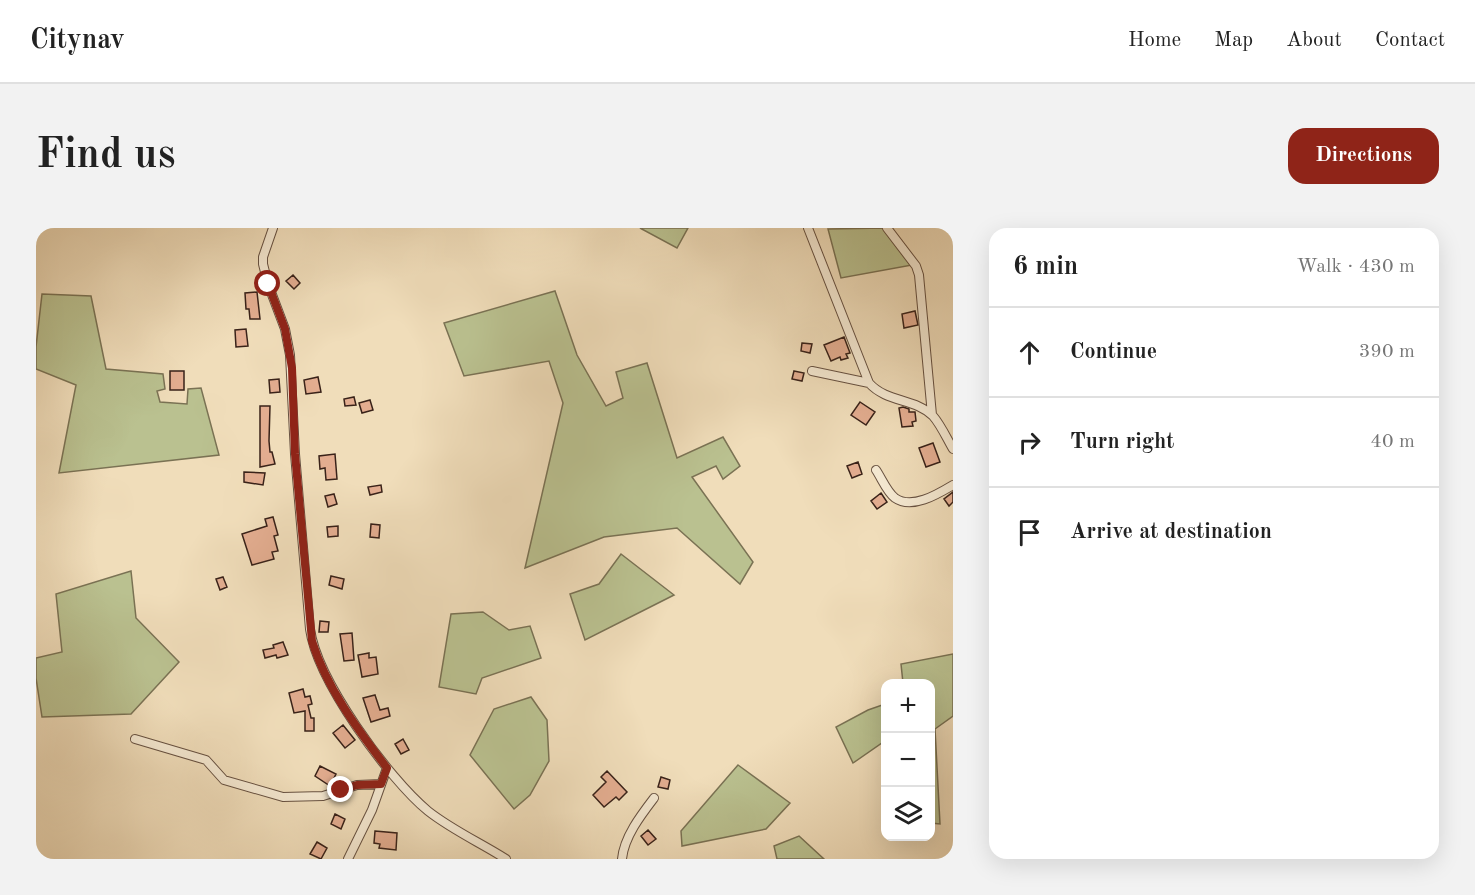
<!DOCTYPE html>
<meta charset="utf-8">
<style>
body{margin:0;font-family:"Old Standard TT",serif;background:#f2f2f2;color:#222}
.controls{position:absolute;right:18px;bottom:18px;display:grid;overflow:hidden;border-radius:12px;box-shadow:0 6px 24px #0002}
.controls button{width:54px;height:54px;display:grid;place-items:center;padding:0;border:0;border-bottom:2px solid #e0e0e0;background:#fff;color:#222;font:30px sans-serif}
.stop{position:absolute;width:18px;height:18px;margin:-14px;border:4px solid #8f2418;border-radius:50%;background:#fff}
.stop.end{background:#8f2418;border-color:#fff;box-shadow:0 2px 6px #0008}
.list{margin:0;padding:0;list-style:none}
h2{display:flex;justify-content:space-between;align-items:center;height:78px;margin:0;padding:0 24px;font-size:26px}
h2 small{font-size:20px;font-weight:400;color:#767676}
.list li{display:grid;grid-template-columns:39px 1fr auto;gap:18px;align-items:center;box-sizing:border-box;height:90px;padding:0 24px;border-top:2px solid #e0e0e0}
.list b{display:block;font-size:22px;white-space:nowrap}
.list em{font-size:20px;font-style:normal;color:#767676}
.icon{flex:none;width:33px;height:33px;fill:none;stroke:currentColor;stroke-width:2;stroke-linecap:round;stroke-linejoin:round}
.map{position:relative;flex:none;width:917px;height:631px;overflow:hidden;border-radius:18px}
header{display:flex;align-items:center;gap:36px;box-sizing:border-box;height:84px;padding:0 30px;background:#fff;border-bottom:2px solid #e0e0e0}
header strong{font-size:28px}
nav{display:flex;gap:33px;margin-inline-start:auto;font-size:21px}
.intro{display:flex;align-items:center;justify-content:space-between;box-sizing:border-box;height:144px;padding:0 36px}
h1{margin:0;font-size:42px}
.button{padding:15px 27px;border-radius:18px;background:#8f2418;color:#fff;font-size:21px;font-weight:700}
main{display:flex;gap:36px;padding:0 36px}
aside{flex:1;background:#fff;border-radius:18px;box-shadow:0 6px 24px #0002}
.map>svg:first-child{display:block}
.green{fill:#bac190;stroke:#7a7254;stroke-width:1.5}
.building{fill:#e3ad90;stroke:#392219;stroke-width:1.5}
.lines{fill:none;stroke-linecap:round;stroke-linejoin:round}
.street-casing{stroke:#675141;stroke-width:10}
.street{stroke:#f5e9d2;stroke-width:8}
.route{stroke:#8f2418;stroke-width:8}
</style>
<header>
<strong>Citynav</strong>
<nav><a>Home</a><a>Map</a><a>About</a><a>Contact</a></nav>
</header>
<div class="intro"><h1>Find us</h1><a class="button">Directions</a></div>
<main>
<div class="map">
<svg width="917" height="631" viewBox="0 0 917 631">
<rect width="100%" height="100%" fill="#f0ddba"/>
<filter id="stains"><feTurbulence type="fractalNoise" baseFrequency=".00333" numOctaves="4"/><feColorMatrix values="0 0 0 0 .2 0 0 0 0 .09 0 0 0 0 .02 0 0 0 .5 -.17"/></filter>
<radialGradient id="worn" r=".72"><stop offset=".6" stop-color="#630" stop-opacity="0"/><stop offset="1" stop-color="#630" stop-opacity=".3"/></radialGradient>
<!-- green -->
<path class="green" d="M604 0H652L641 20Z
M849 0 876 37 805 50 792 1Z
M519 63 541 127 570 178 587 170 580 144 611 135 641 230 687 209 704 238 687 251 680 238 656 249 717 334 704 356 641 300 568 309 489 340 527 175 513 133 428 148 408 95Z
M6 66 55 68 70 141 127 146 129 161 121 163 124 174 151 176 152 161 165 160 183 227 23 245 40 157 0 141V119Z
M585 326 638 367 549 412 534 366 563 356Z
M95 343 100 390 143 434 95 486 6 489 0 450V430L26 424 20 366Z
M447 384 473 402 494 398 505 430 446 450 440 466 403 459 415 386Z
M917 426V488L899 501 904 596 895 595 894 455H867L865 436Z
M495 469 511 492 513 533 494 567 478 581 434 527 458 481Z
M849 476V524L846 515 817 535 800 499 832 482Z
M702 537 754 575 730 601 646 618 645 603Z
M763 608 788 631H741L738 618Z"/>
<!-- building -->
<path class="building" d="M257 47 264 55 258 61 250 53Z
M221 64 224 91H214L213 81H210L209 65Z
M879 83 882 97 868 100 866 86Z
M210 101 212 118 200 119 199 102Z
M808 109 814 125 810 126 812 130 805 132 804 129 795 133 788 117Z
M766 115 776 116 774 125 765 123Z
M134 143H148V162H134Z
M758 143 768 145 766 153 756 151Z
M282 149 285 164 270 166 268 152Z
M243 151 244 164 234 165 233 152Z
M318 169 320 177 309 178 308 171Z
M334 172 337 182 326 185 323 175Z
M824 174 839 184 830 197 815 187Z
M224 178H234L233 213 234 224H236L239 236 224 239Z
M867 179 873 181V184H879L880 193 876 194 877 198 866 199 863 180Z
M897 215 904 234 890 239 883 220Z
M299 226 301 251 290 252 289 240 284 241 283 228Z
M822 234 826 246 816 250 811 238Z
M208 244 229 245 227 257 208 254Z
M345 257 346 264 334 267 332 259Z
M917 264V274L913 278 908 271Z
M845 265 851 274 841 281 835 273Z
M298 266 301 276 292 279 289 268Z
M237 289 242 307 238 308 242 323 236 324 238 331 216 337 206 306 231 298 229 291Z
M335 296 344 297 343 310 334 309Z
M302 298V308L292 309 291 299Z
M295 348 308 351 306 361 293 357Z
M187 349 191 359 184 362 180 351Z
M284 393 293 394 292 404H283Z
M316 405 318 432 308 433 304 406Z
M247 414 252 427 241 430 240 427 229 430 227 422 238 420 237 417Z
M333 425V430L340 429 342 446 326 449 322 427Z
M267 461 269 469 274 468 276 476 272 477 275 490H278V503H269V483L258 485 253 465Z
M339 467 344 482 352 480 354 488 335 494 327 470Z
M307 497 319 512 309 520 297 505Z
M367 511 373 522 365 526 359 516Z
M284 538 300 546 294 558 279 548Z
M571 543 591 564 583 572 580 569 568 579 557 567 570 554 565 549Z
M625 549 634 552 632 561 622 559Z
M299 586 309 591 305 601 295 596Z
M612 602 620 611 612 617 605 608Z
M339 603 361 605 360 622 343 620 344 616 338 615Z
M281 614 291 620 285 631 274 626Z"/>
<g class="lines">
<!-- street casing -->
<g class="street-casing">
<path id="street" d="M237 0 227 29V36L232 56 249 101 254 127 259 226 274 401C281 452 352 550 392 583 416 602 445 615 470 631
M772 0 833 155C851 175 879 170 897 188 905 197 911 211 917 221
M851 0 880 38 883 47 896 187
M776 143 833 155
M840 242C846 251 851 264 859 270 876 282 902 266 917 257
M99 511 170 532 188 552 247 569 287 568 321 557 345 556
M312 631 336 582 351 540
M586 631C588 609 605 587 618 570"/>
</g>
<!-- street -->
<use href="#street" class="street"/>
</g>
<g class="lines">
<!-- route -->
<path class="route" d="M232 56 249 101 256 140 259 226 276 413C290 459 322 502 351 540L345 556 321 557 305 562"/>
</g>
<rect width="100%" height="100%" filter="url(#stains)"/>
<rect width="100%" height="100%" fill="url(#worn)"/>
</svg>
<div class="controls">
<button>+</button>
<button>−</button>
<button><svg class="icon" aria-label="layers" viewBox="0 0 24 24"><path d="M12 4l9 5-9 5-9-5zM3 14l9 5 9-5"/></svg></button>
</div>
<div class="stop" style="left:232px;top:56px"></div>
<div class="stop end" style="left:305px;top:562px"></div>
</div>
<aside>
<h2>6 min<small>Walk · 430 m</small></h2>
<ul class="list">
<li><svg class="icon" aria-label="ahead" viewBox="0 0 24 24"><path d="M12 20V5M6 11l6-6 6 6"/></svg><div><b>Continue</b></div><em>390 m</em></li>
<li><svg class="icon" aria-label="right" viewBox="0 0 24 24"><path d="M7 20v-9h11M14 6l5 5-5 5"/></svg><div><b>Turn right</b></div><em>40 m</em></li>
<li><svg class="icon" aria-label="arrive" viewBox="0 0 24 24"><path d="M6 21V4h12l-3 4 3 4H6"/></svg><div><b>Arrive at destination</b></div></li>
</ul>
</aside>
</main>
